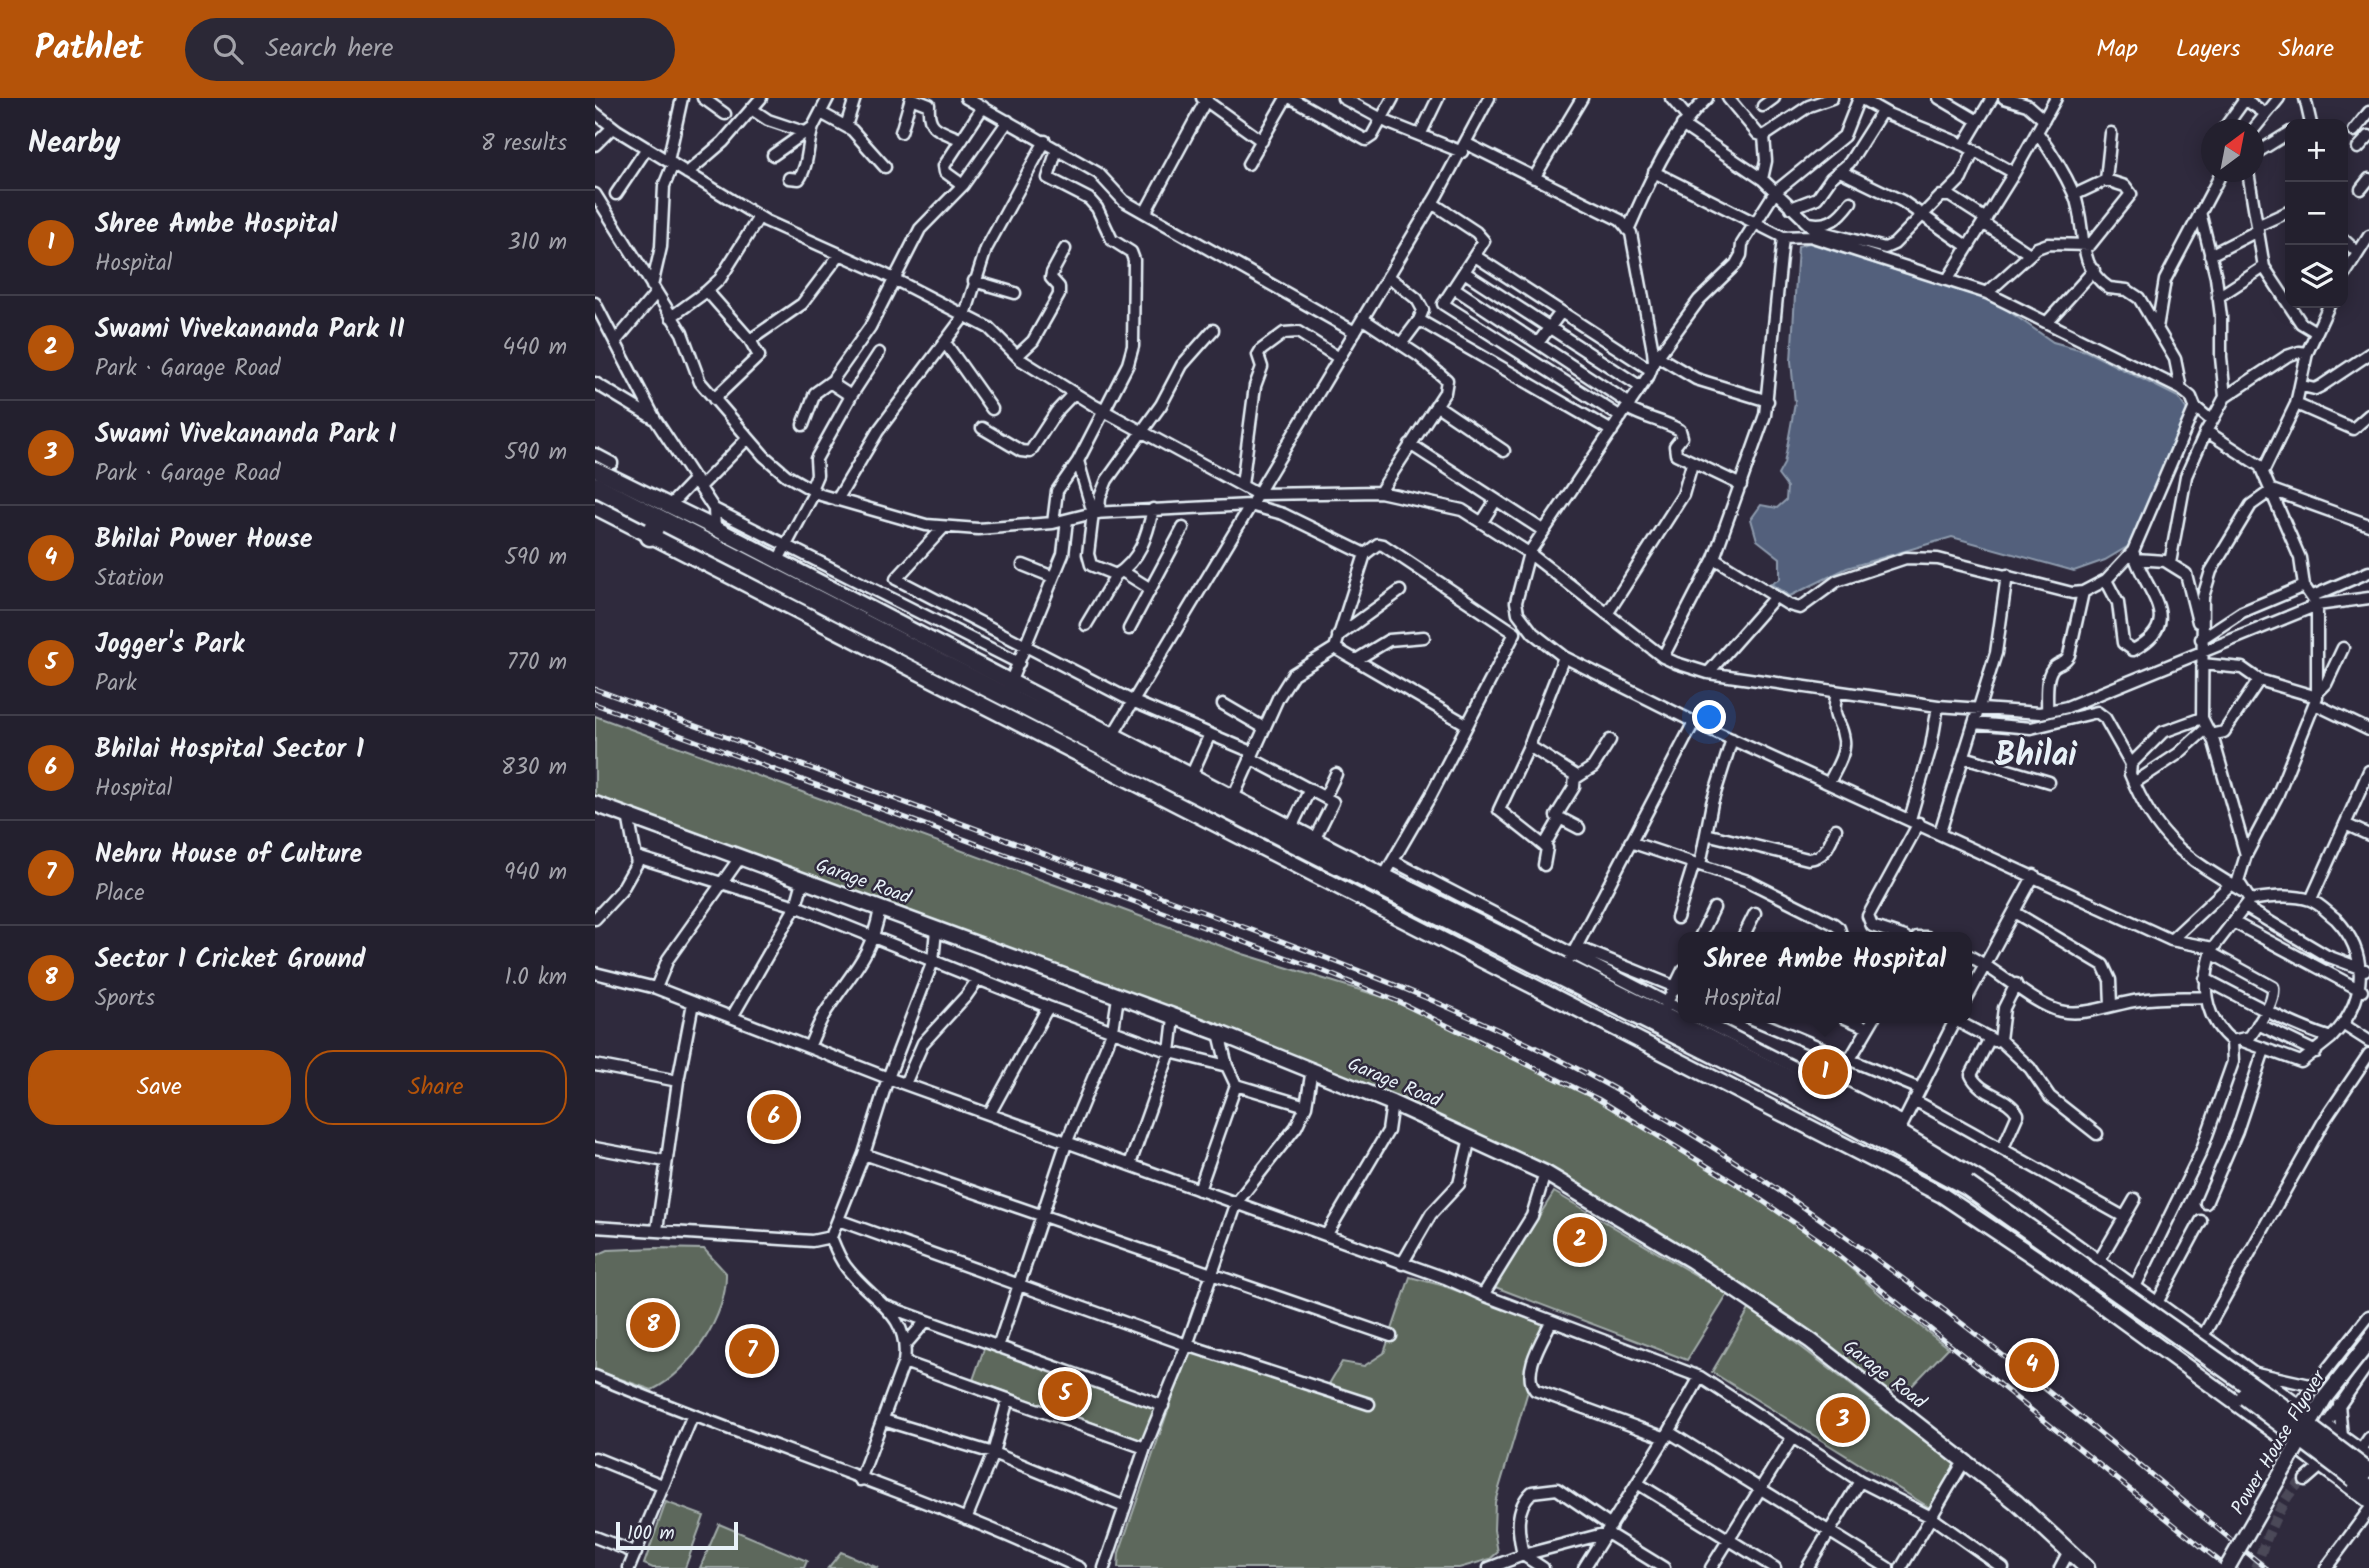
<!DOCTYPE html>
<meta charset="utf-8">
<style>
body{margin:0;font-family:Kalam,sans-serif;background:#2b2836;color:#f1f3f6}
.controls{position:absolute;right:21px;top:21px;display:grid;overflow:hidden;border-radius:14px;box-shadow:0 4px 18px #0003}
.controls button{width:63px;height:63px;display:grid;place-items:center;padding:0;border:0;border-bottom:2px solid #403e4a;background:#23202e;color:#f1f3f6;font:35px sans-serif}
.compass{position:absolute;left:1606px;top:21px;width:63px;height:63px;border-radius:50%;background:#23202e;box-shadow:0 4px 18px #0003;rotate:32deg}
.scale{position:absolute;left:21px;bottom:18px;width:122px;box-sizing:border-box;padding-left:7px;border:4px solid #e8f1f8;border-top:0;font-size:19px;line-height:24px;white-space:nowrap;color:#e8f1f8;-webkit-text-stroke:5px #2f2a3d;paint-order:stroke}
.you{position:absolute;left:1115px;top:620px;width:24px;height:24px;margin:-18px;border:5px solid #fff;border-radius:50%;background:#1a73e8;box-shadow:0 0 0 10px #1a73e833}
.badge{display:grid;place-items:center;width:46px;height:46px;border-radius:50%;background:#b45309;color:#fff;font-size:23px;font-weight:700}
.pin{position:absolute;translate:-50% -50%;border:4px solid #fff;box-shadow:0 2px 7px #0006}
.popup{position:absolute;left:1083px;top:834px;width:294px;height:91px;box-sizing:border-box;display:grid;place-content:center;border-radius:14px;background:#23202e;filter:drop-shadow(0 2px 5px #0005);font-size:23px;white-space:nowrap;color:#a3a3aa}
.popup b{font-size:26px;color:#f1f3f6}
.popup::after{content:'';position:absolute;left:50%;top:100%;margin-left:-14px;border:14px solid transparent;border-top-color:#23202e}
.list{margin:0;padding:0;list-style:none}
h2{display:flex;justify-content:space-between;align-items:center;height:91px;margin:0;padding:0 28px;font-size:30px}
h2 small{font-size:23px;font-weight:400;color:#a3a3aa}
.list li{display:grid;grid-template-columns:46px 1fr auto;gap:21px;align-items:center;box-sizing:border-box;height:105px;padding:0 28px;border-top:2px solid #403e4a}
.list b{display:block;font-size:26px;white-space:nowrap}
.list p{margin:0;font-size:23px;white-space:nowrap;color:#a3a3aa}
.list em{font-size:23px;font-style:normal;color:#a3a3aa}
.actions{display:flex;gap:14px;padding:21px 28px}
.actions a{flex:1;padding:16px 0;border:2px solid #b45309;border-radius:28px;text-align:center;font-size:24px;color:#b45309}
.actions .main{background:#b45309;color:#fff}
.icon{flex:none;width:38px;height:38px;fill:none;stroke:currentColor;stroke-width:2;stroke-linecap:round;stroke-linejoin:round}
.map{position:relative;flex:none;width:1774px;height:1470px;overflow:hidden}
header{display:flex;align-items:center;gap:42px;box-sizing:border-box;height:98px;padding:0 35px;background:#b45309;color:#fff}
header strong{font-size:33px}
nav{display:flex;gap:38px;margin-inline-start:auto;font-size:24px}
.search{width:490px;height:63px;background:#2b2836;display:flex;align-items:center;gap:18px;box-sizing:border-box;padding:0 24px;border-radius:38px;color:#a3a3aa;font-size:26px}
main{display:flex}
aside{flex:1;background:#23202e}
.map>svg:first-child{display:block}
.green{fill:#5d675b;stroke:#a2acaa;stroke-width:2}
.water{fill:#52617c;stroke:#8e9bae;stroke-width:2}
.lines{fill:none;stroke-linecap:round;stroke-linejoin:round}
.street-tunnel{stroke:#4b4859;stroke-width:10;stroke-dasharray:10 5;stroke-linecap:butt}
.street-casing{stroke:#e8f1f8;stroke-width:15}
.secondary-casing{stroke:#e8f1f8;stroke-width:19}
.highway-casing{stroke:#e8f1f8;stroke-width:23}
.street{stroke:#2f2a3d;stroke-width:10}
.secondary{stroke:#2f2a3d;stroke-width:14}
.highway{stroke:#2f2a3d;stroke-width:18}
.rail-casing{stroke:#e8f1f8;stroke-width:5}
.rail{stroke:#2f2a3d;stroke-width:2.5;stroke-dasharray:8;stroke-linecap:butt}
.primary-bridge-casing{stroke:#e8f1f8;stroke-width:19;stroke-linecap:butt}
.highway-bridge-casing{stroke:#e8f1f8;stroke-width:23;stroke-linecap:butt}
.primary-bridge{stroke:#2f2a3d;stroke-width:14}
.highway-bridge{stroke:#2f2a3d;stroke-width:18}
.labels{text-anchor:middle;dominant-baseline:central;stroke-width:5;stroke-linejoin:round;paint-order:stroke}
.street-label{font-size:19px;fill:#e8f1f8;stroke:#2f2a3d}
.town-label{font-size:33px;font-weight:bold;fill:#e8f1f8;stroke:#2f2a3d}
</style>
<header>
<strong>Pathlet</strong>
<div class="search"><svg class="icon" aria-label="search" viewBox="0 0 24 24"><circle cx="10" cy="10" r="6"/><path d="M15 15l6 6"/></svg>Search here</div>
<nav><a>Map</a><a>Layers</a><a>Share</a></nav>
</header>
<main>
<aside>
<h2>Nearby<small>8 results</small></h2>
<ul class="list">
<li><span class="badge">1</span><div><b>Shree Ambe Hospital</b><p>Hospital</p></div><em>310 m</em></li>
<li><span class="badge">2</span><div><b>Swami Vivekananda Park II</b><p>Park · Garage Road</p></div><em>440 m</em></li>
<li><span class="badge">3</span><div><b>Swami Vivekananda Park I</b><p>Park · Garage Road</p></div><em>590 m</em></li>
<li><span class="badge">4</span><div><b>Bhilai Power House</b><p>Station</p></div><em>590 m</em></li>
<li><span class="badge">5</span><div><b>Jogger's Park</b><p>Park</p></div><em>770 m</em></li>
<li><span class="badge">6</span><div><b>Bhilai Hospital Sector 1</b><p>Hospital</p></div><em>830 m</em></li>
<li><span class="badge">7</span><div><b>Nehru House of Culture</b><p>Place</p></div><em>940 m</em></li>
<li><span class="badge">8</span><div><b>Sector 1 Cricket Ground</b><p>Sports</p></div><em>1.0 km</em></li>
</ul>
<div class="actions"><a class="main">Save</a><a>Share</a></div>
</aside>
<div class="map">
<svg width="1774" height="1470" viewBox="0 0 1774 1470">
<rect width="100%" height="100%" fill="#2f2a3d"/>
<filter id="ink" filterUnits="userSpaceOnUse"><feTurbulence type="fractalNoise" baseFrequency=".0143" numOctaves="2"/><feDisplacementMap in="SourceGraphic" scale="14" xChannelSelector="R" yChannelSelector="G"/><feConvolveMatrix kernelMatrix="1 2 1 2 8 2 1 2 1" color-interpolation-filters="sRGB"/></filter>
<g filter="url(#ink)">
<!-- green -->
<path class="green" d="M0 618 648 856 804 904 874 936 1003 1001 1156 1095 1223 1141 1288 1199 1353 1250 1312 1293 1288 1292 1009 1108 797 1005 0 706Z
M959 1094 1133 1196 1092 1262 900 1189Z
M61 1150 109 1151 131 1175C132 1217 96 1273 57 1292L0 1272V1158L13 1152Z
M815 1179 846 1187 949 1224 941 1266 900 1404 899 1432 903 1454 895 1461 864 1470H523L524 1455 592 1257 606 1252 709 1289 734 1286 747 1264 769 1268 789 1255Z
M1155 1210 1365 1370 1340 1413 1117 1274Z
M390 1248 561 1310 549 1343 378 1282Z
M71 1404 109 1418 90 1470H58L49 1466Z
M124 1426 212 1463 209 1470H105Z
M246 1454 283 1470H233Z"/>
<!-- water -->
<path class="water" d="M1214 145 1399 203 1458 244 1491 253 1583 299 1594 315 1537 446 1510 462 1479 473 1357 439 1252 470 1195 498 1176 486 1185 481V460L1162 442 1156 421 1166 407 1182 410 1191 402 1192 389 1183 377 1189 366 1200 305 1196 263 1203 148Z"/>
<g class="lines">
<!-- street-tunnel -->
<path class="street-tunnel" d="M1660 1470C1670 1446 1687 1393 1710 1382"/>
<!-- street casing -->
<g class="street-casing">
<path id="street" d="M108 0 130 16
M316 0 334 7C332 33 346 32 367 42
M371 0 503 75 529 103 760 234
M607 0 667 43
M696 0 771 42 777 38 798 0
M748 0 794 25 867 54
M1076 0 1092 19
M1133 0 1163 36 1169 38 1214 8 1237 0
M1265 0 1295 17 1369 47 1419 75
M1344 0 1383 23
M1409 0 1432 7 1449 22
M1648 0 1671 16
M1710 0 1716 26
M1168 8 1179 0
M158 12 173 22 209 34
M0 15 22 32 171 123 287 175 394 230 426 262 500 308 662 396 785 394 867 412 934 455 1068 559 1081 565 1113 575 1343 608 1445 615 1472 609 1722 507 1774 500
M226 15 257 32 290 69
M1087 27 1167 81 1213 125C1235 129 1244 120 1256 104
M251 28 260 0
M1628 32 1651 0
M1658 32 1684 0
M1759 33 1774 14
M306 34 316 0
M825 37 843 0
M872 46 1025 122 1036 135 1058 253 1059 263 1054 277 934 455 921 504 923 515 938 535 969 559 1099 624 1576 842 1618 850
M0 47 18 29
M1369 47 1397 0
M1763 50 1774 38
M462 51 453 80 494 101 502 110 517 142 536 154 539 162 538 248 533 266 483 363 498 415 493 456 496 467 521 477C545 462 552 438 558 411
M178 57 218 29 233 0
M1658 57 1695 34
M73 63 87 0
M653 66 691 0
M1245 73 1307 103 1373 149
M1059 74 1188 139
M1653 74 1669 169 1706 225 1721 234
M92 75 128 44 166 0
M194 80 204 81C214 67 212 46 218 29
M939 80 987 0
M1167 81 1171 63 1169 38
M1511 82 1516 35
M368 87 350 74 349 68 388 9
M1766 91 1774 81
M0 96 87 235 105 284 169 358 191 377 226 397 331 427 383 431 458 425 498 415 655 407 688 416 770 456 783 446 788 447 920 535 836 697 789 778
M21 96 52 50
M1350 97 1366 81 1379 52
M837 105 881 134 889 143 848 206 1026 319
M1196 110 1222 100 1236 80 1254 65 1287 13
M551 113 612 0
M1605 114 1621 179 1626 219V259L1630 299 1617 323
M1209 122 1220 132 1290 150 1299 146 1346 98H1355L1391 121
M1388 125 1433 155
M1662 128 1695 113
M1033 132C1054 85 1074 36 1112 0
M1748 141 1762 154
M1615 157 1662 133
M880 158 1056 272
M869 174 1046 289
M793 178 822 201 828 212 824 222 1017 333
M1748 179 1774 138
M1353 181 1419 75 1461 0
M379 183 420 195
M57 188 66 149 69 88 78 66
M859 190 1035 306
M112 193 125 181 164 119
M1392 195 1442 150 1453 146 1495 147 1536 96 1530 88 1511 82 1479 97
M1623 199 1669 169
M0 205 60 321 119 411 120 430
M76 219 112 193 155 242 207 206 245 156
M768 221 824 258 852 282 850 294 785 394
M1453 223 1499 172
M1562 230 1570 182 1627 74
M20 244 61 195
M943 245 966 214
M351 246 397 311
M806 246 824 222
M1059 256 1101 281 1173 303
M422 258 438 243 464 197V189L456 180 457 175 470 151
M1063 258 1104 202 1141 166 1146 157 1147 146 1180 94 1249 38 1264 0
M0 285 60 321
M1707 288 1720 291 1726 288 1774 256
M256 298 284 255
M1630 299 1692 258 1704 254 1712 255
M119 301 164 258 155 242
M1701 306 1758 331 1774 317
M841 307 909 353
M1600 309 1617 323 1611 333 1665 368 1705 460 1709 488 1722 507V599L1682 698 1651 757
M1032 310C1051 321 1067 322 1085 332L1087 339 1080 348 1081 356 1146 387
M208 327 220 295 238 282
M387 330 426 353 435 354 461 314 479 295
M815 346 949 433
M0 356 17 365
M1668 374 1701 306 1712 255 1735 205
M647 387 660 288 667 269 663 257 666 252 689 235 703 234 744 260
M105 389 153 340
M216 391 222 377 221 361 256 298 239 287V280L275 229 325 131 368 87 413 23
M242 402 283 333 370 217 391 151 450 43
M77 405 100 381
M119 411 424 565
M504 415 505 399 512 382 566 307 587 267 618 232
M887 424 901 402
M458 425 462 393 483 363
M349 429 301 481 537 603 657 654
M1119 460 1194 507 1205 510 1242 483 1311 460 1343 461 1477 495 1488 494 1511 482 1538 453 1600 309 1596 299 1586 291 1580 261 1544 200 1532 192 1514 190C1480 168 1492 127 1479 96 1469 74 1456 53 1442 34
M1540 461 1570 463 1591 476 1603 524
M182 464 220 393
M1575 465 1591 378 1611 333
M428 467 458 479
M527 473 554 490
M1511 482 1523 505 1528 545 1538 552C1593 523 1548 493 1538 453
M1718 498 1774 474
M1012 516 1088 397 1097 366
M491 527 521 477
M534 531 588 430
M743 538 805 493
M1606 541 1647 514 1709 488
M740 550 871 626
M1068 559 1119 460 1170 317 1188 139 1215 138 1392 195 1586 291
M761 562 794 542 829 539
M1607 566 1647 570 1664 582 1722 599
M1113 575 1180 499
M415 585 468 456 472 422
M1723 594 1731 586 1748 550
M628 606 669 630
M1720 606 1774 632
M1452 614C1453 602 1449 576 1460 568 1467 563 1470 565 1474 557L1488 494
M1607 620 1568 634 1536 666 1535 676C1562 742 1589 758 1647 793
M1379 625 1436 630 1502 614 1510 620 1536 666
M1615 637 1629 634 1664 582
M516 640 842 97 894 0
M934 648 980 677 979 689 961 718 984 730
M1369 659 1454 684
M655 660 738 704 719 742
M596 678 615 636
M981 680 998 669 1015 642
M1234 685C1240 672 1251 656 1249 642 1246 618 1235 626 1242 594
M1539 685 1583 656 1612 630
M730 699 741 676
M638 700 683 600 698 576 740 550 770 456
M1315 721 1336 649 1343 608
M1750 726 1774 737
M696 730 715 691
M1345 734 1401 555 1412 477
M1111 736 1213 761C1231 760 1234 746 1241 731
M1035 744 1153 783 1239 826 1244 830 1247 839
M949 748 964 722
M42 759 201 808 453 909 575 954 632 968
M798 763 1088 913
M949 767 952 750 904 712 934 648 969 559
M1105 767 1117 705 1137 641
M1655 802 1643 783 1651 757 1619 644 1607 620 1608 499 1616 473 1656 407 1677 392 1774 427
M1716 802 1774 673
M1650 809 1732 858 1770 872
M1419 814 1508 867 1515 882 1516 907
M1082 820 1099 765
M0 821 26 793 42 765 33 717
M1640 825 1767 893
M1105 839 1119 810
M1148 839 1160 815
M1310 839 1277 828 1273 818 1324 725
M1322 839H1332
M1576 842 1636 786
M982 849 1088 892
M1372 857C1401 870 1437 906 1465 913 1489 919 1521 905 1545 902 1567 899 1589 900 1611 899
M976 859 1099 624
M0 875 61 890 293 980 850 1180 888 1197 1105 1279 1265 1383 1336 1419 1408 1470
M1610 881C1651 902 1692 926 1736 940 1773 902 1774 856 1741 821 1733 815 1724 805 1715 802 1698 796 1672 799 1655 802L1618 850C1606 885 1607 918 1637 943L1655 939C1663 926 1680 905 1678 889L1616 855
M1421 886 1409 910 1405 942 1435 970 1455 999 1502 1036
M61 890 73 861 144 761
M1372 900 1439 777
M1070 909 1088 872
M137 919 201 808 208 783
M1102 920 1308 1024
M1155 920 1325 991
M1250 920 1273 930
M1360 922 1400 943
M1663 926 1721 954
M1749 927 1774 943
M1395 940 1376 977C1385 997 1412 997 1423 1016L1408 1050
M1648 943 1706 964 1736 940
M214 949C220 936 225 921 234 909 259 871 276 859 285 811
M1255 961 1279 920
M0 967 83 983
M310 986 328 945 371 898 383 881
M641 987 711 1008
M1319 1002 1529 1119
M395 1015 453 909
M1306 1029 1361 920
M0 1050 70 1063
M269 1056 796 1238
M535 1066 575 954 579 920
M604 1092 641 987 632 968 624 935
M1611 1105 1642 1033 1669 952
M243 1122 592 1247 774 1306
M0 1129 217 1143 236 1139 269 1056 293 980 338 863 341 832
M62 1132 83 983 98 905
M732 1136 793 1033 797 1005
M236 1139C240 1149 244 1160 251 1169 276 1203 316 1215 309 1264L265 1382
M1504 1163 1540 1101
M807 1166 836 1116 864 1086 875 1040
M1540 1189 1606 1054 1638 964 1637 943
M888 1197 937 1118 950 1075
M1562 1205 1606 1123
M291 1208 568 1308
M956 1224C948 1241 926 1274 940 1292L1071 1340
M1608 1238 1729 1023 1774 956
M311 1246 330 1224
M403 1249 472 1043 518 932 523 899
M309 1264 550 1350
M1661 1275 1715 1287 1724 1283
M0 1278C160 1345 327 1396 485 1470
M1744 1306 1747 1339
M1704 1307 1774 1218
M288 1322 398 1355 530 1409
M1731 1327 1774 1265
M1074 1334 1293 1470
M1765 1353 1774 1340
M0 1360 67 1387
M1710 1382 1726 1368
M1042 1385 1180 1470
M371 1421 398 1355 413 1301
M0 1439 41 1455
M34 1470 97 1319
M509 1470 550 1350 592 1247 642 1104 701 1029 711 1008 717 971
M894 1470 928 1457 1012 1435 1069 1470
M948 1470 928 1457C923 1434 919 1411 937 1394L962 1391 1016 1428
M989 1470 1074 1334 1105 1279
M1116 1470 1197 1340
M1212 1470 1265 1383
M1306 1470 1365 1370
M1465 1470 1474 1453
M1731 1470 1774 1412"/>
</g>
<!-- secondary casing -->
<g class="secondary-casing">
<path id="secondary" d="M0 371 120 430 789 778 1304 1034 1416 1101 1774 1360
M0 409 1347 1097 1453 1168 1774 1402
M0 706 624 935 797 1005 950 1075 1096 1162 1216 1243 1421 1404 1492 1470"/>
</g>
<!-- highway casing -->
<g class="highway-casing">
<path id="highway" d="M0 388 511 650 1196 994 1371 1087
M55 438 59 430
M1760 1380 1774 1391"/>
</g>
<!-- street -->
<use href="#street" class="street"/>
<!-- secondary -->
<use href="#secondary" class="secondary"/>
<!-- highway -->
<use href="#highway" class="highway"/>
<!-- rail casing -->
<g class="rail-casing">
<path id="rail" d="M0 591C180 657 360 723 540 789 700 848 866 905 1016 989 1254 1121 1460 1300 1671 1470
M0 606 723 871 804 904 1003 1001 1156 1095 1223 1141 1633 1470"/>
</g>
<!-- rail -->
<use href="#rail" class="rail"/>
<!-- primary-bridge casing -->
<g class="primary-bridge-casing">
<path id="primary-bridge" d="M1632 1470 1729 1301 1774 1244"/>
</g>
<!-- highway-bridge casing -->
<g class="highway-bridge-casing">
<path id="highway-bridge" d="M1371 1087 1679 1304 1769 1372
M1651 1298 1760 1380"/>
</g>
<!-- primary-bridge -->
<use href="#primary-bridge" class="primary-bridge"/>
<!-- highway-bridge -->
<use href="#highway-bridge" class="highway-bridge"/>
</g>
</g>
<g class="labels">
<!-- street labels -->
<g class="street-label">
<text transform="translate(268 784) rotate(20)">Garage Road</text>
<text transform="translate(799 985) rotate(23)">Garage Road</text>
<text transform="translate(1289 1277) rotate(38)">Garage Road</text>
<text transform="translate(1684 1345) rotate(-59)">Power House Flyover</text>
</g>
<!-- town labels -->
<g class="town-label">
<text x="1441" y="658">Bhilai</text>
</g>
</g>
</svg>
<div class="controls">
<button>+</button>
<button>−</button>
<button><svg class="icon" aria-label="layers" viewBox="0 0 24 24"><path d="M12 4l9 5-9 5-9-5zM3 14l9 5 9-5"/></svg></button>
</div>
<svg class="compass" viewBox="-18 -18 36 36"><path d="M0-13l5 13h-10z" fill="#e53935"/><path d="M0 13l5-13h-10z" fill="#a3a3aa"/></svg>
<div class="scale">100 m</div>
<div class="you"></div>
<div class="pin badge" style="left:1230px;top:974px">1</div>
<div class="popup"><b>Shree Ambe Hospital</b>Hospital</div>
<div class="pin badge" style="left:985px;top:1142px">2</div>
<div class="pin badge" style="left:1248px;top:1322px">3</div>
<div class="pin badge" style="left:1437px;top:1267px">4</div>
<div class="pin badge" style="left:470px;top:1296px">5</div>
<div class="pin badge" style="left:179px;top:1019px">6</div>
<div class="pin badge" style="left:157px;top:1253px">7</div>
<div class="pin badge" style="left:58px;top:1227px">8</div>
</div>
</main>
